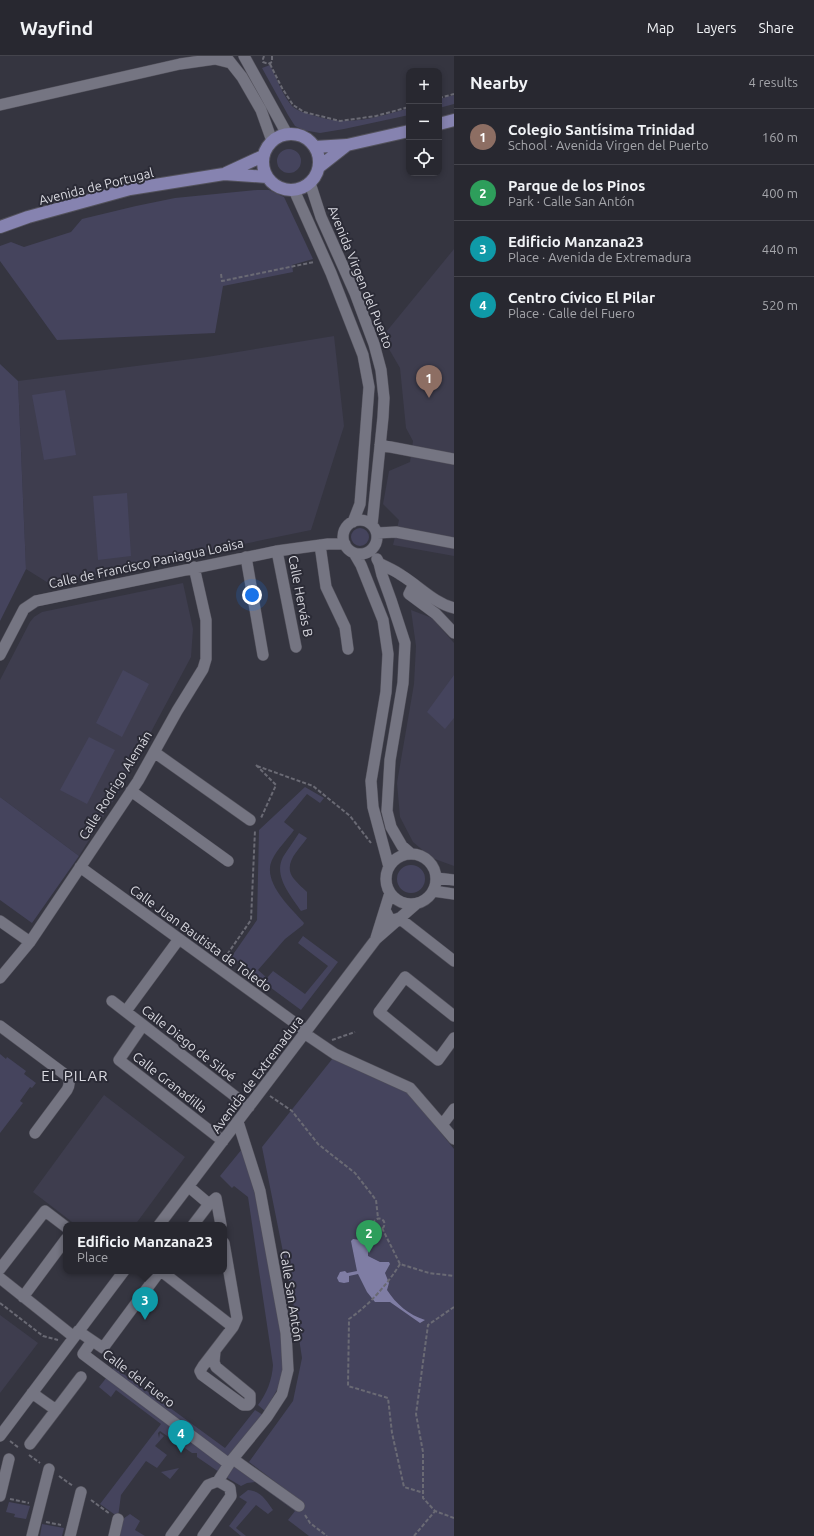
<!DOCTYPE html>
<meta charset="utf-8">
<style>
body{margin:0;font-family:Ubuntu,sans-serif;background:#34343c;color:#f1f3f6}
.controls{position:absolute;right:12px;top:12px;display:grid;overflow:hidden;border-radius:8px;box-shadow:0 2px 6px #0003}
.controls button{width:36px;height:36px;display:grid;place-items:center;padding:0;border:0;border-bottom:1px solid #44444c;background:#282830;color:#f1f3f6;font:20px sans-serif}
.you{position:absolute;left:252px;top:539px;width:14px;height:14px;margin:-10px;border:3px solid #fff;border-radius:50%;background:#1a73e8;box-shadow:0 0 0 6px #1a73e833}
.badge{display:grid;place-items:center;width:26px;height:26px;border-radius:50%;background:#b1adfa;color:#fff;font-size:13px;font-weight:700}
.pin{position:absolute;translate:-50% -33px;filter:drop-shadow(0 1px 2px #0008)}
.pin::after{content:'';position:absolute;top:21px;width:14px;height:12px;background:inherit;clip-path:polygon(0 0,100% 0,50% 100%)}
.popup{position:absolute;left:63px;top:1166px;width:164px;height:52px;box-sizing:border-box;display:grid;place-content:center;border-radius:8px;background:#282830;filter:drop-shadow(0 1px 3px #0005);font-size:13px;white-space:nowrap;color:#a5a6ab}
.popup b{font-size:15px;color:#f1f3f6}
.popup::after{content:'';position:absolute;left:50%;top:100%;margin-left:-8px;border:8px solid transparent;border-top-color:#282830}
.list{margin:0;padding:0;list-style:none}
h2{display:flex;justify-content:space-between;align-items:center;height:52px;margin:0;padding:0 16px;font-size:17px}
h2 small{font-size:13px;font-weight:400;color:#a5a6ab}
.list li{display:grid;grid-template-columns:26px 1fr auto;gap:12px;align-items:center;box-sizing:border-box;height:56px;padding:0 16px;border-top:1px solid #44444c}
.list b{display:block;font-size:15px;white-space:nowrap}
.list p{margin:0;font-size:13px;white-space:nowrap;color:#a5a6ab}
.list em{font-size:13px;font-style:normal;color:#a5a6ab}
.icon{flex:none;width:22px;height:22px;fill:none;stroke:currentColor;stroke-width:2;stroke-linecap:round;stroke-linejoin:round}
.map{position:relative;flex:none;width:454px;height:1480px;overflow:hidden}
header{display:flex;align-items:center;gap:24px;box-sizing:border-box;height:56px;padding:0 20px;background:#282830;border-bottom:1px solid #44444c}
header strong{font-size:19px}
nav{display:flex;gap:22px;margin-inline-start:auto;font-size:14px}
main{display:flex}
aside{flex:1;background:#282830}
.map>svg:first-child{display:block}
.built{fill:#3e3d4e}
.green{fill:#45445d}
.water{fill:#7f7da4}
.lines{fill:none;stroke-linecap:round;stroke-linejoin:round}
.minor-casing{stroke:#52515b;stroke-width:12}
.major-casing{stroke:#52515b;stroke-width:14}
.path{stroke:#6a6a74;stroke-width:2;stroke-dasharray:4 2;stroke-linecap:butt}
.minor{stroke:#757582;stroke-width:11}
.major{stroke:#8683b0;stroke-width:12}
.labels{text-anchor:middle;dominant-baseline:central;stroke-width:4;stroke-linejoin:round;paint-order:stroke}
.street-label{font-size:13px;fill:#d9d9e0;stroke:#2b2b36}
.quarter-label{font-size:15px;letter-spacing:1px;fill:#d9d9e0;stroke:#2b2b36}
</style>
<header>
<strong>Wayfind</strong>
<nav><a>Map</a><a>Layers</a><a>Share</a></nav>
</header>
<main>
<div class="map">
<svg width="454" height="1480" viewBox="0 0 454 1480">
<rect width="100%" height="100%" fill="#353540"/>
<!-- built -->
<path class="built" d="M454 193V500L393 489 399 464 383 448 389 415 410 406 413 385 406 372 400 312 382 281Z
M334 280 344 370 311 474 50 528 26 513 18 325 207 301Z
M183 527 193 573 191 601 120 734 79 800 0 741V624L30 566 34 561 42 556Z
M411 554 432 562 454 587V810L432 802 413 786 400 761 397 727 414 628 416 590Z
M104 1039 185 1101 135 1169H76L33 1136Z
M0 1259 38 1287 0 1337Z"/>
<!-- green -->
<path class="green" d="M270 9C276 21 283 40 292 50 297 55 306 57 312 59 347 71 375 62 409 52V59L344 73 320 77 303 74 295 70 288 59 262 12Z
M454 39V48L439 52V43Z
M277 105a12 12 0 1 1 24 0a12 12 0 1 1-24 0Z
M257 134H269L284 141 313 203 292 209 293 216 223 230 215 277 57 284 0 205V190L11 186 24 191 71 176 82 163 136 150 175 142Z
M0 308 18 325 26 513 0 565Z
M65 334 76 399 44 404 32 339Z
M127 437 131 500 98 504 93 440Z
M351 481a9 9 0 1 1 18 0a9 9 0 1 1-18 0Z
M123 614 149 628 122 681 96 667Z
M454 619V662L445 673 427 656Z
M89 681 115 694 87 748 60 734Z
M305 731 324 742 320 747 307 738 284 766 294 774C287 784 277 793 272 804 262 826 290 851 304 867L303 869 285 883 258 914 267 922 273 915 305 938 328 910 298 887 303 880 338 906 301 954 263 926 265 924 249 915 232 900 257 864 259 774Z
M0 741 79 800 32 867 0 844Z
M299 777 307 782C298 795 282 808 294 823 298 828 303 832 307 836V853L301 855C291 840 273 820 283 801 288 793 294 785 299 777Z
M397 823a14 14 0 1 1 28 0a14 14 0 1 1-28 0Z
M0 998 6 1003 7 1001 26 1015 24 1018 36 1027 32 1032 30 1031 20 1045 23 1047 0 1077Z
M333 1002 408 1036 454 1093V1480H309L288 1464 295 1455 255 1426 247 1427 241 1430 224 1420 234 1406 298 1443 249 1406 293 1345 302 1302 295 1256 262 1091Z
M242 1093 256 1142 282 1279V1318L278 1332 265 1355 258 1349C267 1337 272 1324 273 1309L248 1141 234 1130 232 1132 220 1120Z
M114 1311 225 1392 255 1354 263 1359 228 1402 110 1317Z
M107 1321 225 1408 219 1416 197 1401V1397H192L160 1375 158 1377 159 1382 160 1377 164 1380 155 1390 167 1399 157 1412 146 1405 121 1439 118 1461 100 1448 161 1368 116 1334 111 1341 99 1331Z
M179 1412 170 1423 161 1416Z
M248 1434C261 1435 266 1444 273 1454L268 1458 256 1449 236 1472 246 1480H241L229 1470 247 1446 239 1441Z
M9 1446 30 1450 26 1463 14 1461 15 1458 6 1456Z
M130 1458 140 1465 135 1474 145 1480H117L120 1465Z
M42 1468 64 1472 62 1480H40Z"/>
<!-- water -->
<path class="water" d="M353 1183 367 1185 368 1189V1200L380 1206H389L390 1208 385 1217 389 1227 387 1234C396 1248 409 1259 425 1264L420 1267 390 1246H375L367 1236 358 1218 349 1220V1226L344 1227 339 1226 337 1222 340 1216 345 1215 347 1217 357 1215 351 1185Z"/>
<g class="lines">
<!-- minor casing -->
<g class="minor-casing">
<path id="minor" d="M244 0 287 78
M227 2 242 21 261 54 272 85
M0 49 180 8 215 3 231 7
M310 127 321 161 355 237 374 288 381 314 384 342 383 361 372 469
M294 134 331 217 363 299 369 331 360 448 353 466
M380 389 454 403
M343 481a17 17 0 1 1 34 0a17 17 0 1 1-34 0Z
M377 477 396 476 454 487
M320 489 326 531 345 571 348 593
M277 495 296 591
M354 497 361 509 383 564 388 598 386 636 371 725 373 751 389 811
M246 501 263 599
M377 503 379 507C386 511 394 514 401 519 419 530 434 547 454 552
M379 507 382 519 391 544 405 587 403 627 390 704 387 755 391 771 402 790 410 797
M414 528 409 538 436 558 454 577
M0 599 24 553 36 545 277 495 328 488H345
M154 696 250 764
M131 735 228 805
M386 823a25 25 0 1 1 50 0a25 25 0 1 1-50 0Z
M80 811 306 975
M437 822 454 824
M433 835 454 838
M385 854 389 862 394 864 399 862 454 905
M0 865 30 886
M376 882 390 837
M0 922 30 886 138 725 177 655 203 613 206 603V564L194 511
M112 945 249 1051
M126 955 179 883
M454 960 405 921 379 956 438 1004 454 982
M143 969 119 1004 223 1085
M0 970 67 1020C70 1025 70 1029 67 1034L35 1077
M304 977 335 998 410 1032 454 1083
M442 1069 454 1053
M189 1131 209 1148
M159 1169 376 883 416 848
M193 1169 209 1148 216 1142 221 1169
M224 1187 237 1262 233 1271
M0 1213 45 1155 66 1171
M161 1215 233 1271 203 1310 200 1315 202 1319 243 1349H248L250 1347V1339L216 1311 214 1306 215 1295
M0 1222 74 1281
M23 1241 66 1183
M78 1275 103 1292 160 1215
M92 1285 83 1298 229 1408
M32 1337 56 1354
M0 1380 124 1215
M30 1388 81 1321
M233 1403 299 1450
M218 1425 231 1405 267 1361 282 1338 288 1314 286 1277 260 1135 238 1066
M0 1440 9 1403
M32 1480 49 1413
M70 1480 81 1436
M114 1480 118 1463
M171 1480 208 1429 218 1425 230 1432 231 1440 203 1480"/>
</g>
<!-- major casing -->
<g class="major-casing">
<path id="major" d="M439 68 454 64
M263 106a28 28 0 1 1 56 0a28 28 0 1 1-56 0Z
M315 91 347 89 409 75
M319 111 347 89
M226 117 263 100
M0 171 28 161 130 133 224 118 267 121"/>
</g>
<!-- path -->
<path class="path" d="M264 0 263 3V6L268 8 272 6V0
M270 8 282 32 293 49 304 56 340 65 376 60 409 51
M439 42 454 38
M221 218 222 225 314 206
M256 709 276 729 261 762
M257 710 313 730 350 760 371 787
M224 903 251 864 255 774
M332 984 355 976
M270 1040 292 1055 318 1088 355 1117 376 1144 378 1162
M373.5 1168a5.5 5.5 0 1 1 11 0a5.5 5.5 0 1 1-11 0Z
M382 1172 400 1208 429 1217 454 1220
M400 1208C387 1229 369 1249 349 1263L348 1330 388 1342 392 1377 404 1431 424 1437
M0 1247 43 1280 58 1284
M454 1251 428 1269 416 1358 423 1396V1442L435 1455 454 1462
M10 1385 19 1392
M29 1399 40 1407
M59 1420 73 1430
M10 1443 29 1447
M91 1444 110 1458
M305 1459 310 1467 327 1480
M46 1466 61 1469
M414 1480 435 1455"/>
<!-- minor -->
<use href="#minor" class="minor"/>
<!-- major -->
<use href="#major" class="major"/>
</g>
<g class="labels">
<!-- street labels -->
<g class="street-label">
<text transform="translate(96 130) rotate(-14)">Avenida de Portugal</text>
<text transform="translate(361 221) rotate(68)">Avenida Virgen del Puerto</text>
<text transform="translate(146 507) rotate(-12)">Calle de Francisco Paniagua Loaisa</text>
<text transform="translate(301 540) rotate(79)">Calle Hervás B</text>
<text transform="translate(115 729) rotate(-58)">Calle Rodrigo Alemán</text>
<text transform="translate(201 882) rotate(36)">Calle Juan Bautista de Toledo</text>
<text transform="translate(189 987) rotate(38)">Calle Diego de Siloé</text>
<text transform="translate(257 1018) rotate(-53)">Avenida de Extremadura</text>
<text transform="translate(170 1026) rotate(38)">Calle Granadilla</text>
<text transform="translate(292 1240) rotate(81)">Calle San Antón</text>
<text transform="translate(139 1322) rotate(37)">Calle del Fuero</text>
</g>
<!-- quarter labels -->
<g class="quarter-label">
<text x="75" y="1019">EL PILAR</text>
</g>
</g>
</svg>
<div class="controls">
<button>+</button>
<button>−</button>
<button><svg class="icon" aria-label="locate" viewBox="0 0 24 24"><circle cx="12" cy="12" r="6"/><path d="M12 2v4M12 18v4M2 12h4M18 12h4"/></svg></button>
</div>
<div class="you"></div>
<div class="pin badge" style="left:429px;top:342px;background:#8d6e63">1</div>
<div class="pin badge" style="left:369px;top:1197px;background:#2e9e5b">2</div>
<div class="pin badge" style="left:145px;top:1264px;background:#0f9aa8">3</div>
<div class="popup"><b>Edificio Manzana23</b>Place</div>
<div class="pin badge" style="left:181px;top:1397px;background:#0f9aa8">4</div>
</div>
<aside>
<h2>Nearby<small>4 results</small></h2>
<ul class="list">
<li><span class="badge" style="background:#8d6e63">1</span><div><b>Colegio Santísima Trinidad</b><p>School · Avenida Virgen del Puerto</p></div><em>160 m</em></li>
<li><span class="badge" style="background:#2e9e5b">2</span><div><b>Parque de los Pinos</b><p>Park · Calle San Antón</p></div><em>400 m</em></li>
<li><span class="badge" style="background:#0f9aa8">3</span><div><b>Edificio Manzana23</b><p>Place · Avenida de Extremadura</p></div><em>440 m</em></li>
<li><span class="badge" style="background:#0f9aa8">4</span><div><b>Centro Cívico El Pilar</b><p>Place · Calle del Fuero</p></div><em>520 m</em></li>
</ul>
</aside>
</main>
